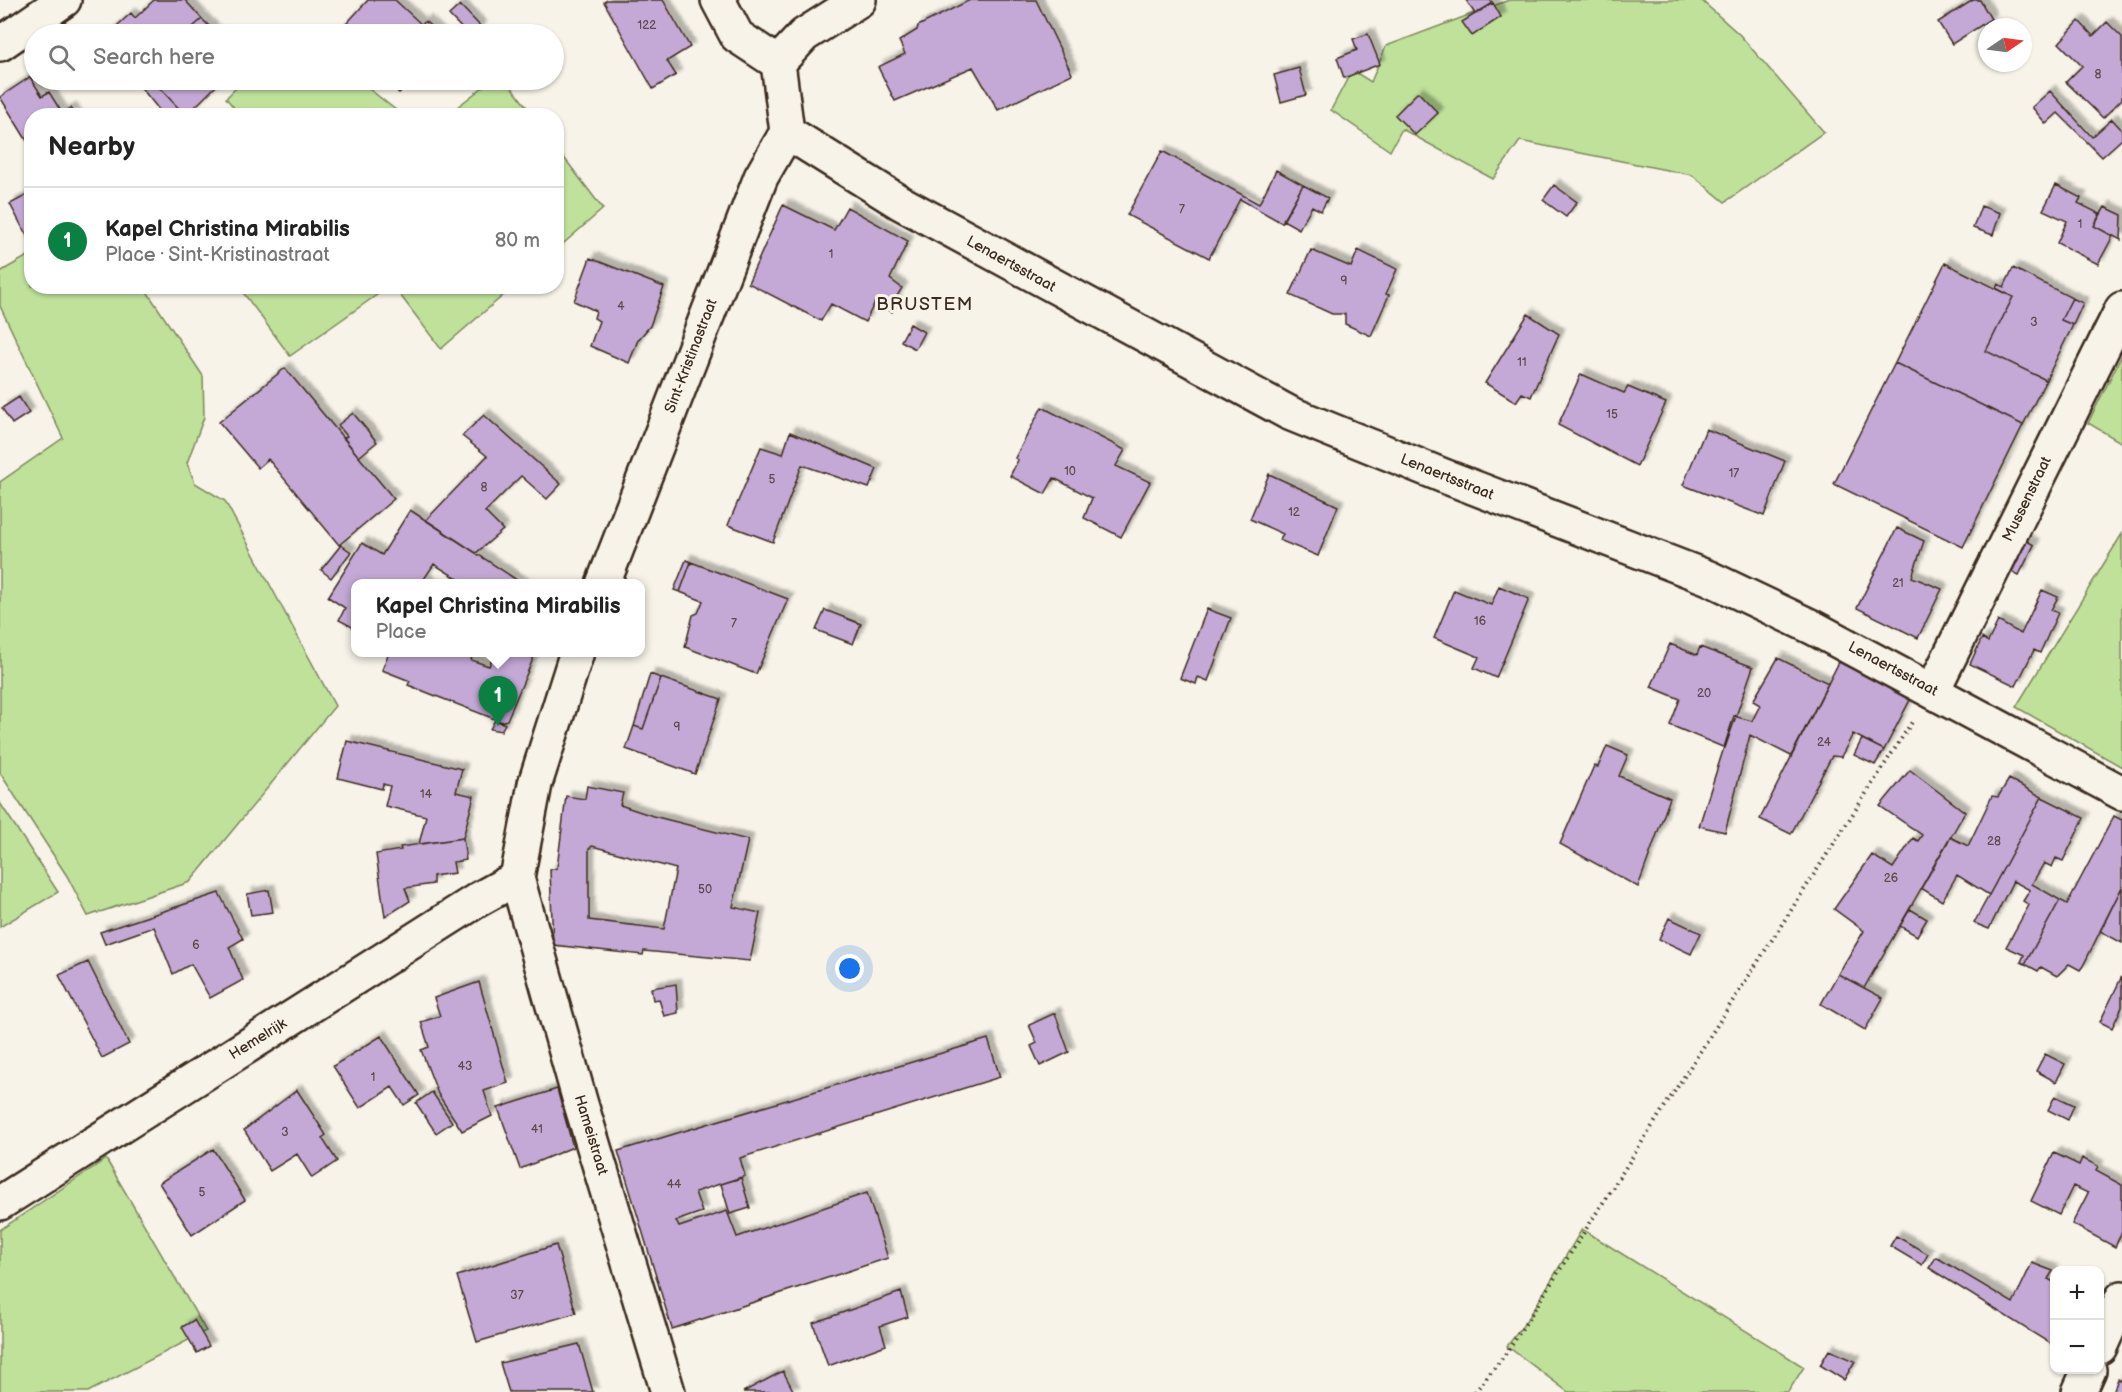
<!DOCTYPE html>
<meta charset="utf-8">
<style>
body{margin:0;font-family:"Balsamiq Sans",sans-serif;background:#f6f6f6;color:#222}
.controls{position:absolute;right:18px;bottom:18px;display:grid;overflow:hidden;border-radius:12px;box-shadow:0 2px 4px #0004}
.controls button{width:54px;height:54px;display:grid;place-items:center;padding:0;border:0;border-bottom:2px solid #e0e0e0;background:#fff;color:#222;font:30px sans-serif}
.compass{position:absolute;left:1978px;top:18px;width:54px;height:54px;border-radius:50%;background:#fff;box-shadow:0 2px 4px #0004;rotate:77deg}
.you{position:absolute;left:850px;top:969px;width:21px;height:21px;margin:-15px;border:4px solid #fff;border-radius:50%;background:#1a73e8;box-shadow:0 0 0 9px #1a73e833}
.badge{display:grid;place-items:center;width:39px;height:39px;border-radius:50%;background:#0b8043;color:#fff;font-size:20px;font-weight:700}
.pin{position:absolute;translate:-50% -50px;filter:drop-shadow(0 2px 3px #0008)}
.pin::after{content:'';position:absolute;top:32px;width:21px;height:18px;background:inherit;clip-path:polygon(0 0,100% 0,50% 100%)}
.popup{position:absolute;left:351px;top:579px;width:294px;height:78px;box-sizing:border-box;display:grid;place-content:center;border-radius:12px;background:#fff;filter:drop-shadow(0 2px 4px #0005);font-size:20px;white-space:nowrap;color:#767676}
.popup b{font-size:22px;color:#222}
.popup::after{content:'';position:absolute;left:50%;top:100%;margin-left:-12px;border:12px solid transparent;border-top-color:#fff}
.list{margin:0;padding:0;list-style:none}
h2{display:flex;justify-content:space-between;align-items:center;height:78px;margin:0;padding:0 24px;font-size:26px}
h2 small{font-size:20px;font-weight:400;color:#767676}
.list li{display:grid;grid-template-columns:39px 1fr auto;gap:18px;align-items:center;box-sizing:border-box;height:108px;padding:0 24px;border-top:2px solid #e0e0e0}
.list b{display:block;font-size:22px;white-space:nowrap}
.list p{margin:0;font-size:20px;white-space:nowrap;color:#767676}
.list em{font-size:20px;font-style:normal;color:#767676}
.icon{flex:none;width:33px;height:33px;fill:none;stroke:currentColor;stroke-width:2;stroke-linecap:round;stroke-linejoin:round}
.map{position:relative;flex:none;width:2122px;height:1392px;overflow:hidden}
.search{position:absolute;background:#fff;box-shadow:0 2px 4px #0004;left:24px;top:24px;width:540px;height:66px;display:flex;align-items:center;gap:15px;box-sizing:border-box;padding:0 21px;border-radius:33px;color:#767676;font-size:22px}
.panel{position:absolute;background:#fff;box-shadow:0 2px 4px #0004;left:24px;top:108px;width:540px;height:186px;border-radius:24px}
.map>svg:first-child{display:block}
.green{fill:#bfe19a;stroke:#7d865c;stroke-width:1.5}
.building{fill:#c4a9d6;stroke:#3b2a1e;stroke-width:1.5;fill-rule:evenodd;filter:url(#shadow)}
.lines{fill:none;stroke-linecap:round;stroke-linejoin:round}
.minor-casing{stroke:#3b2a1e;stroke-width:38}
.path{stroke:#3b2a1e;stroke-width:4;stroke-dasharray:1.5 4.5;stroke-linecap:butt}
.minor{stroke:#f7f3e8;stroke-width:33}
.labels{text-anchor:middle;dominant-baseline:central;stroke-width:6;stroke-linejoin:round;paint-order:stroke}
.number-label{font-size:12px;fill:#5d4a4c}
.street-label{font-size:15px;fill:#3b2a1e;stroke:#f7f3e8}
.quarter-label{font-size:18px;letter-spacing:1.5px;fill:#3b2a1e;stroke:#f7f3e8}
</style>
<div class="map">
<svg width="2122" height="1392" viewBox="0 0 2122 1392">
<defs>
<filter id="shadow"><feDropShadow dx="5.5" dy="-5.5" stdDeviation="1.5" flood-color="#0004"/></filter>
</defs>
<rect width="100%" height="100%" fill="#f7f3e8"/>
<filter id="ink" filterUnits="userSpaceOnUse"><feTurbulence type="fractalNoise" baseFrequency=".0167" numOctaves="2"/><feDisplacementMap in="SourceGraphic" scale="12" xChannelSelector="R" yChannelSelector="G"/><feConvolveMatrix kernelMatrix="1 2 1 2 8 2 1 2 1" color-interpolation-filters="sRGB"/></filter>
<g filter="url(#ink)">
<!-- green -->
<path class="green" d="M1509 0H1701L1740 35 1824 132 1725 202 1692 175 1520 141 1493 179 1402 129 1390 151 1331 110 1352 70 1371 82 1386 46Z
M244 80H358L402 115H240L226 98Z
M492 80H506L533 115H447Z
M556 147 603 209 557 249H556Z
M31 254 32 286 144 287 203 376 204 417 187 463 195 483 225 501 335 706 190 882 88 916 67 876 0 773V482L63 438 0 306V272Z
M239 287H388L290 356Z
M394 287H513L441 349Z
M2122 355V443L2088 423Z
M2122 534V767L2016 707Z
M0 803 58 892 0 927Z
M106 1159 206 1331 88 1392H0V1230Z
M1582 1229 1804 1367 1788 1392H1568L1507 1346 1528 1319Z"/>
<!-- building -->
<path class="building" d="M154 0H185L202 19 185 34H108L131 13 135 18Z
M368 0H395L422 25 425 21 439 34H337Z
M607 0H663L690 47 667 61 676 75 653 89 604 2Z
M970 0H1036L1072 74 998 110 973 67 895 101 878 67 905 54 899 41 917 30 918 26Z
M1466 0H1490L1493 3 1475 14Z
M1973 0H1980L1991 19 1952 44 1938 22Z
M1493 3 1501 17 1472 36 1462 22Z
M460 5 481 27 473 34H467L449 15Z
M202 19 217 34H185Z
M2079 21 2093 36 2107 22 2122 37V99L2103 118 2066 82 2082 66 2059 43Z
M1368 34 1380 64 1344 78 1337 58 1357 50 1353 39Z
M1299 68 1306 95 1281 102 1274 75Z
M30 77 42 96 49 92 62 113 71 108 76 116H32V149L0 97Z
M135 80H152L186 116H164Z
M152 80H222L186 116Z
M385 80H412L399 93Z
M2050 91 2092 137 2112 119 2122 130V139L2102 157 2058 113 2046 124 2032 107Z
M1418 92 1438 113 1415 135 1395 115Z
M1162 151 1259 204 1276 170 1303 185 1282 223 1240 199 1209 258 1127 215Z
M1303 185 1328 198 1321 211 1312 206 1299 229 1283 220Z
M1554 185 1577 202 1566 217 1543 200Z
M2056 185 2081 198 2078 203 2100 214 2094 226 2113 236 2098 264 2057 243 2067 221 2043 210Z
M31 193 32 238 29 240 10 204Z
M783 205 834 230 847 207 908 241 890 279 902 288 894 301 897 303 892 312 875 302 865 322 831 304 821 321 748 283Z
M1981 206 2000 213 1993 235 1973 228Z
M2105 207 2122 215 2121 240 2094 226Z
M1311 250 1351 267 1358 250 1397 269 1386 294 1389 295 1371 336 1345 324V314H1332L1290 295Z
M590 258 664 287 650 326 638 340 629 363 590 346 599 321 594 318 596 311 574 301Z
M1945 263 2013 297 1986 351 2046 380 2023 425 1895 363Z
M2013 268 2072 298 2061 320 2073 325 2046 380 1986 351 2013 297 1996 288 1998 284 2004 287Z
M2072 298 2083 303 2073 325 2061 320Z
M1528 314 1559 334 1531 397 1522 393 1516 402 1485 383Z
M910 324 924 332 915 349 901 341Z
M1895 363 2023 425 1963 547 1834 484Z
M285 368 394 499 339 545 268 459 258 468 219 422Z
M1581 374 1624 393 1628 387 1666 403 1637 466 1558 425Z
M19 397 29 413 12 424 2 408Z
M1042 407 1125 450 1116 466 1150 482 1121 537 1084 518 1092 498 1054 478 1045 494 1010 476 1018 460 1015 458Z
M353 413 377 442 359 457 344 438 347 436 338 425Z
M484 415 561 484 547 499 521 476 485 512 503 530 476 553 426 520 487 456 462 436Z
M1706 429 1785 461 1764 516 1683 485Z
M790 432 877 469 869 488 802 465 773 542 728 525 761 447 783 454Z
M1269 474 1338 506 1318 556 1279 540 1283 534 1250 519Z
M410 510 523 584H466L434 564 424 579 431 584H356V629L339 620 345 608 328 597 362 543 382 555Z
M1897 528 1924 541 1912 577 1942 589 1918 638 1857 608Z
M2018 536 2034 545 2019 575 2001 567Z
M341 545 351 552 331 578 321 570Z
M686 560 691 562 680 592 674 590Z
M691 562 788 599 756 674 685 647 693 615 698 613 703 601 680 592Z
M1499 586 1529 599 1496 678 1474 668 1479 657 1434 638 1454 590 1491 605Z
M2042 590 2058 597 2051 610 2058 613 2040 653 2034 650 2016 686 1970 664 1982 638 1988 642 1998 621 2021 634Z
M1207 609 1231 618 1208 681 1198 677 1196 684 1180 678Z
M825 610 861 624 853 644 816 630Z
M1670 644 1697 655 1700 647 1753 667 1725 748 1670 725 1680 699 1651 687Z
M389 652H473L471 660 489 666 495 652H536L507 720 502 722 408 685 410 681 382 670Z
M1778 658 1828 683 1791 756 1750 735 1725 832 1699 826 1734 716 1752 721 1760 705 1753 701Z
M1839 662 1911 698 1884 750 1853 734 1841 757 1832 756 1791 834 1760 819Z
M650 674 661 678 643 729 634 726Z
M661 678 721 699 695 774 626 749 634 726 643 729Z
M495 720 505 724 501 731 490 729Z
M1862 739 1884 750 1875 765 1854 755Z
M347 741 462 769 456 792 474 796 463 838 419 844 426 816 385 806 390 786 383 784 382 789 338 778Z
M1607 746 1628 755 1619 776 1670 798 1638 887 1560 844 1594 766 1598 767Z
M1910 770 1965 812 1864 988 1838 974 1864 931 1834 909 1872 855 1893 868 1913 838 1918 841 1922 835 1880 806Z
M2009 779 2042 797 1989 895 1957 875 1942 901 1921 888 1950 837 1968 846 1992 796 1998 797Z
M587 786 623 793 620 805 653 816 748 840 733 907 760 913 750 961 644 951 643 955 553 945 550 870 557 868 566 796 585 799ZM592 846 676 869 664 929 589 920V849Z
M2042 797 2084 818 2063 861 2056 858 2052 867 2044 863 2032 884 2060 900 2025 964 2021 962 2024 955 2006 947 2029 905 2023 901 2030 890 2013 881 1989 929 1974 923Z
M2114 816 2122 820V887L2083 966 2080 970 2069 964 2057 976 2041 967 2038 971 2025 964 2060 900 2067 904Z
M463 838 466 860 453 862 455 873 433 876V884L405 888 410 901 385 917 376 854 401 850 400 847Z
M2122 887V943L2100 931Z
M269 890 273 912 251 915 247 894Z
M219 893 243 939 229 947 243 980 210 998 191 964 173 974 154 927 105 944 100 932Z
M1910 909 1927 919 1917 936 1900 926Z
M1669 918 1701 933 1691 954 1659 939Z
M88 962 129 1044 102 1058 59 975Z
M1838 974 1883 998 1865 1030 1821 1004Z
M2122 976V1007L2112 1028 2100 1022Z
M479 982 508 1083 484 1091 492 1116 462 1131 438 1094 421 1050 429 1047 421 1022 440 1016 434 998Z
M676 984 678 1013 664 1016 659 999 653 1000 651 988Z
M1055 1013 1069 1052 1040 1066 1031 1046 1037 1043 1029 1025Z
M381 1036 419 1095 404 1105 392 1087 360 1108 333 1066Z
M988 1039 1000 1077 740 1158 745 1176 695 1192 702 1212 676 1221 679 1227 727 1211 737 1237 867 1193 888 1258 672 1329 618 1151Z
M2045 1054 2065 1064 2056 1082 2036 1071Z
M557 1089 573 1147 520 1169 498 1108Z
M297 1090 326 1135 322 1138 337 1161 312 1178 297 1154 270 1171 244 1130Z
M432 1092 452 1122 436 1133 416 1103Z
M2055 1096 2074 1105 2068 1120 2048 1110Z
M213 1149 245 1200 192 1235 159 1183Z
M2054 1153 2079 1165 2082 1158 2098 1166 2096 1171 2122 1185V1231L2115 1247 2072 1224 2088 1193 2073 1186 2059 1215 2031 1201Z
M741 1178 750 1208 730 1214 721 1184Z
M1896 1236 1928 1254 1922 1265 1890 1246Z
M556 1245 576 1313 477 1342 457 1276Z
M1936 1257 2013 1303 2032 1263 2053 1271 2048 1279 2054 1282V1346L1929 1268Z
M901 1292 908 1317 880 1326 886 1345 828 1366 813 1323Z
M194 1320 209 1346 197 1353 182 1327Z
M579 1344 593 1392H509L500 1363Z
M1829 1350 1855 1361 1844 1380 1820 1365Z
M783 1371 794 1392H743Z
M2118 1379 2122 1381V1392H2113Z"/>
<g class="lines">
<!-- minor casing -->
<g class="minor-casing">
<path id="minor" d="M718 0 737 36 778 63 787 132
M0 44 64 0
M778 63 804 35 859 0
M787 132 901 203 1289 413 1444 476 1709 578 1812 627 2122 793
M603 584 761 177 787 132
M577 652 535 784 517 878 580 1101 668 1392
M1933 690 2122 309
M0 1203 479 899 517 878
M2100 1347 2122 1298
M2079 1392 2089 1370"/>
</g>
<!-- path -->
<path class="path" d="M1475 1392 1507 1352 1912 722"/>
<!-- minor -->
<use href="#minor" class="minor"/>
</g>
</g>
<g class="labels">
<!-- number labels -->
<g class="number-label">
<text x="647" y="25">122</text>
<text x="2098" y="74">8</text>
<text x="1182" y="209">7</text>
<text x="2080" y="224">1</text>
<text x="831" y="254">1</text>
<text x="1344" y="281">9</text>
<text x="621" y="306">4</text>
<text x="2034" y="322">3</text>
<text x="1522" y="362">11</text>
<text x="1612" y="414">15</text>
<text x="1070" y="471">10</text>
<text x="1734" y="473">17</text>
<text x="772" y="479">5</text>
<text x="484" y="487">8</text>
<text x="1294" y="512">12</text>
<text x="1898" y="583">21</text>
<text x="1480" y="621">16</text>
<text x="734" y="623">7</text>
<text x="1704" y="693">20</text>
<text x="677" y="727">9</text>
<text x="1824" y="742">24</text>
<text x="426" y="794">14</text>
<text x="1994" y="841">28</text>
<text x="1891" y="878">26</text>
<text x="705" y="889">50</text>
<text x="196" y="945">6</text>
<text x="465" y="1066">43</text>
<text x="373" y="1077">1</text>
<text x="537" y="1129">41</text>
<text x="285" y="1132">3</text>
<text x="674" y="1184">44</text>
<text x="202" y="1192">5</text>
<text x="517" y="1295">37</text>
</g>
<!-- street labels -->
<g class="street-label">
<text transform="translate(1011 264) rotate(29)">Lenaertsstraat</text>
<text transform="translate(691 356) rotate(-69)">Sint-Kristinastraat</text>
<text transform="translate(1447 477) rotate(22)">Lenaertsstraat</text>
<text transform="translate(2027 499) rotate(-64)">Mussenstraat</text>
<text transform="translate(1893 669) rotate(28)">Lenaertsstraat</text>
<text transform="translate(258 1039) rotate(-32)">Hemelrijk</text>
<text transform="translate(591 1135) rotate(73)">Hameistraat</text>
</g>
<!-- quarter labels -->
<g class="quarter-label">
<text x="925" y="304">BRUSTEM</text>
</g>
</g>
</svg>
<div class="controls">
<button>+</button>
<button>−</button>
</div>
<svg class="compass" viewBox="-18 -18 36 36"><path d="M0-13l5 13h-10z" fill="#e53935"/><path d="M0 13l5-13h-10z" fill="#767676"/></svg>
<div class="you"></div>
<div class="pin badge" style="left:498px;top:726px">1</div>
<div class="popup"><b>Kapel Christina Mirabilis</b>Place</div>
<div class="search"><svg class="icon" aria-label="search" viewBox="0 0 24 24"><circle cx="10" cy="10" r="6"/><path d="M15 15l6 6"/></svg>Search here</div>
<section class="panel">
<h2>Nearby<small></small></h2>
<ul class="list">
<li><span class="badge">1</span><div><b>Kapel Christina Mirabilis</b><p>Place · Sint-Kristinastraat</p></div><em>80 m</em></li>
</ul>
</section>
</div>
